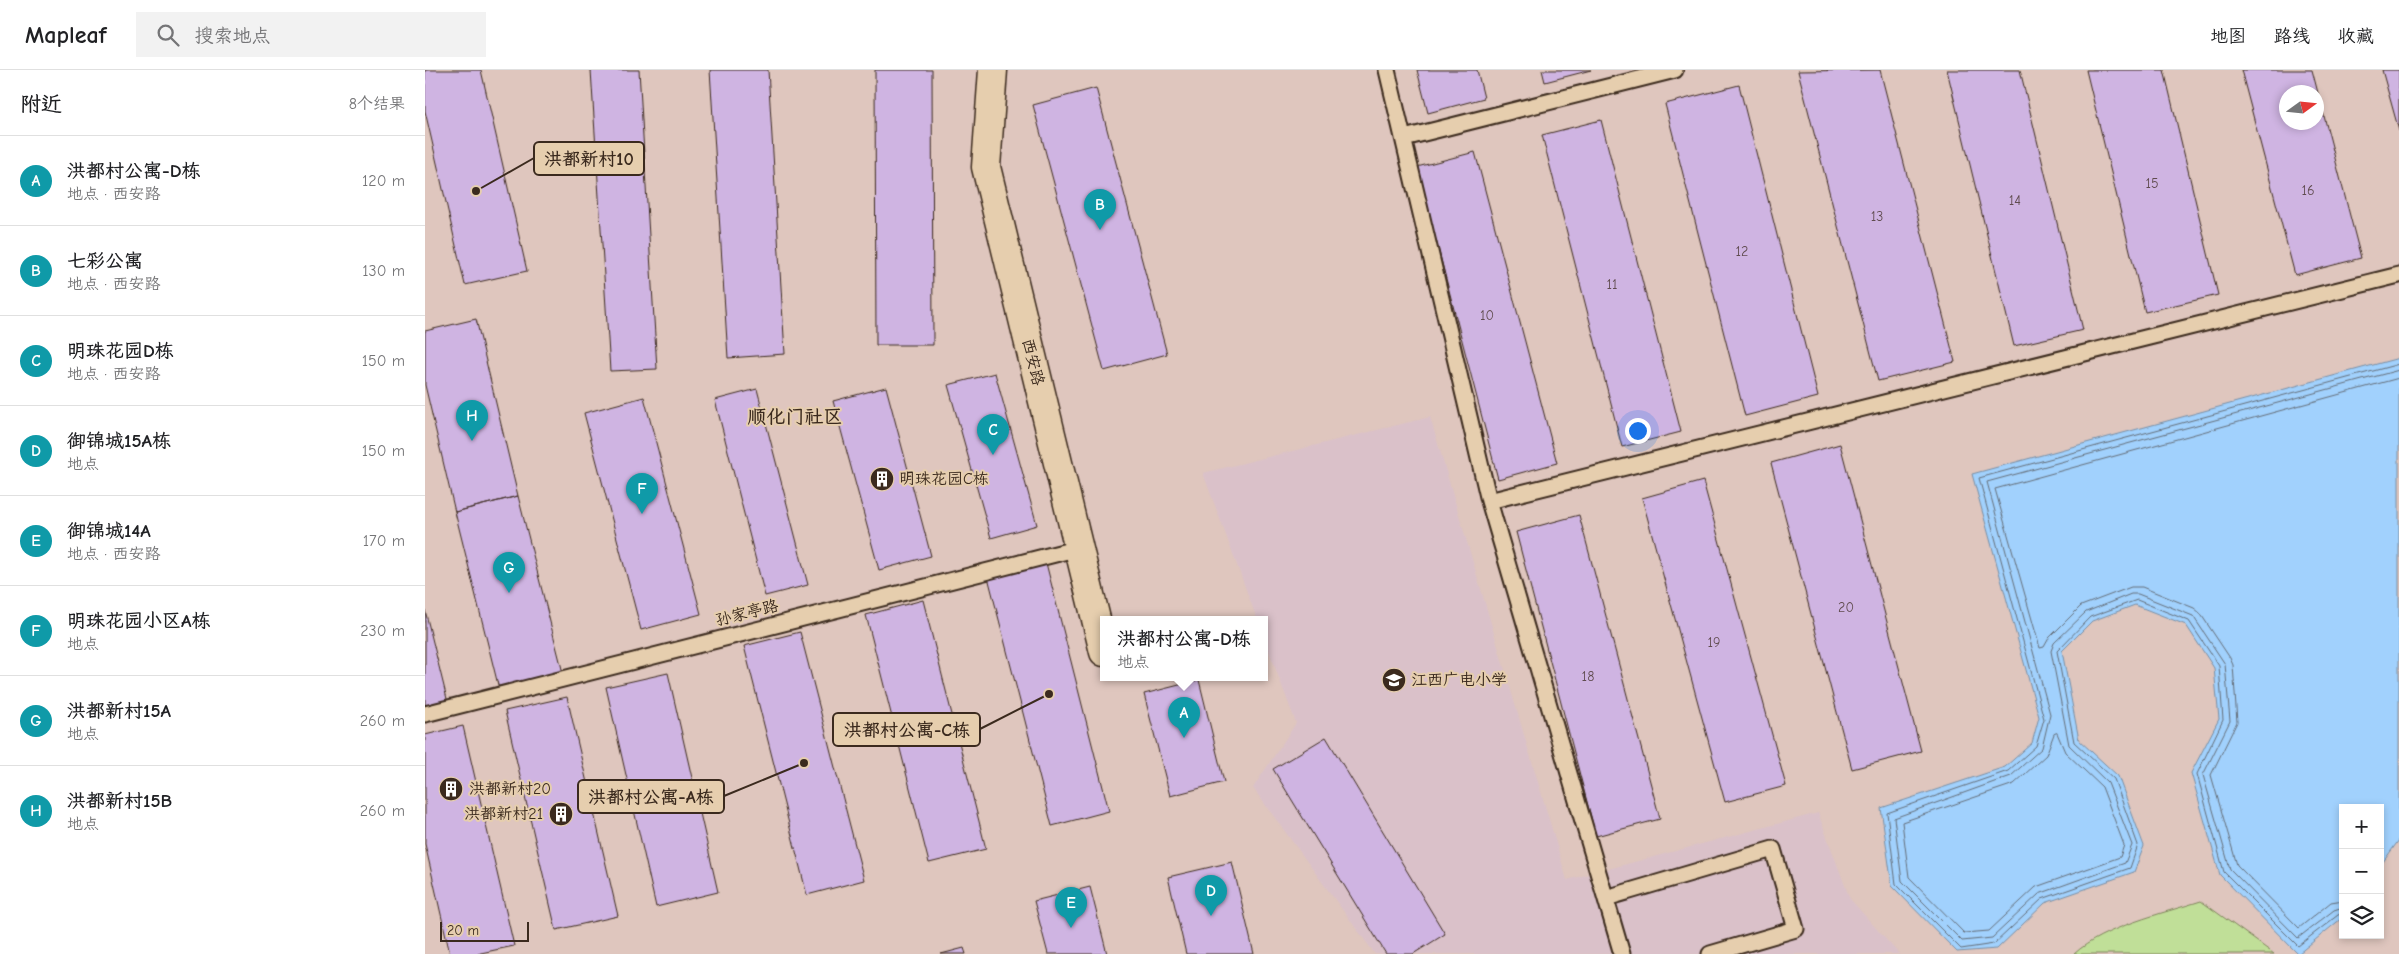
<!DOCTYPE html>
<html lang="zh">
<meta charset="utf-8">
<style>
body{margin:0;font-family:"Comic Neue","LXGW WenKai TC",sans-serif;background:#f2f2f2;color:#202124}
.controls{position:absolute;right:15px;bottom:15px;display:grid;overflow:hidden;border-radius:0px;box-shadow:0 2px 8px #0003}
.controls button{width:45px;height:45px;display:grid;place-items:center;padding:0;border:0;border-bottom:1px solid #e0e0e0;background:#fff;color:#202124;font:25px sans-serif}
.compass{position:absolute;left:1854px;top:15px;width:45px;height:45px;border-radius:50%;background:#fff;box-shadow:0 2px 8px #0003;rotate:75deg}
.scale{position:absolute;left:15px;bottom:12px;width:89px;box-sizing:border-box;padding-left:5px;border:2px solid #3b2a1e;border-top:0;font-size:14px;line-height:18px;white-space:nowrap;color:#3b2a1e;-webkit-text-stroke:4px #e6ceae;paint-order:stroke}
.you{position:absolute;left:1212px;top:360px;width:18px;height:18px;margin:-12px;border:4px solid #fff;border-radius:50%;background:#1a73e8;box-shadow:0 0 0 8px #1a73e833}
.badge{display:grid;place-items:center;width:32px;height:32px;border-radius:50%;background:#0b8043;color:#fff;font-size:16px;font-weight:700}
.pin{position:absolute;translate:-50% -41px;filter:drop-shadow(0 1px 2px #0008)}
.pin::after{content:'';position:absolute;top:26px;width:18px;height:15px;background:inherit;clip-path:polygon(0 0,100% 0,50% 100%)}
.popup{position:absolute;left:675px;top:546px;width:168px;height:65px;box-sizing:border-box;display:grid;place-content:center;border-radius:0px;background:#fff;filter:drop-shadow(0 1px 4px #0005);font-size:16px;white-space:nowrap;color:#757577}
.popup b{font-size:19px;color:#202124}
.popup::after{content:'';position:absolute;left:50%;top:100%;margin-left:-10px;border:10px solid transparent;border-top-color:#fff}
.list{margin:0;padding:0;list-style:none}
h2{display:flex;justify-content:space-between;align-items:center;height:65px;margin:0;padding:0 20px;font-size:21px}
h2 small{font-size:16px;font-weight:400;color:#757577}
.list li{display:grid;grid-template-columns:32px 1fr auto;gap:15px;align-items:center;box-sizing:border-box;height:90px;padding:0 20px;border-top:1px solid #e0e0e0}
.list b{display:block;font-size:19px;white-space:nowrap}
.list p{margin:0;font-size:16px;white-space:nowrap;color:#757577}
.list em{font-size:16px;font-style:normal;color:#757577}
.icon{flex:none;width:28px;height:28px;fill:none;stroke:currentColor;stroke-width:2;stroke-linecap:round;stroke-linejoin:round}
.map{position:relative;flex:none;width:1974px;height:884px;overflow:hidden}
header{display:flex;align-items:center;gap:30px;box-sizing:border-box;height:70px;padding:0 25px;background:#fff;border-bottom:1px solid #e0e0e0}
header strong{font-size:24px}
nav{display:flex;gap:28px;margin-inline-start:auto;font-size:18px}
.search{width:350px;height:45px;background:#f2f2f2;display:flex;align-items:center;gap:12px;box-sizing:border-box;padding:0 18px;border-radius:0px;color:#757577;font-size:19px}
main{display:flex}
aside{flex:1;background:#fff}
.map>svg:first-child{display:block}
.built{fill:#dac1c9}
.green{fill:#c0df98;stroke:#7e845b}
.water{fill:#a1d1fd;stroke:#788ea4}
.lines{fill:none;stroke-linecap:round;stroke-linejoin:round}
.shore{stroke:#646d77;stroke-width:1}
.building{fill:#cfb4e2;stroke:#3b2a1e;fill-rule:evenodd}
.service-casing{stroke:#3b2a1e;stroke-width:19}
.minor-casing{stroke:#3b2a1e;stroke-width:31}
.service{stroke:#e6ceae;stroke-width:15}
.minor{stroke:#e6ceae;stroke-width:28}
.labels{text-anchor:middle;dominant-baseline:central;stroke-width:4;stroke-linejoin:round;paint-order:stroke}
.number-label{font-size:14px;fill:#604c4f}
.street-label{font-size:16px;fill:#3b2a1e;stroke:#e6ceae}
.poi-label{font-size:16px;fill:#3b2a1e;stroke:#e6ceae;text-anchor:start}
.quarter-label{font-size:19px;font-weight:bold;fill:#3b2a1e;stroke:#e6ceae}
.leader{fill:none;stroke:#3b2a1e;stroke-width:2}
.callout-dot{fill:#3b2a1e;stroke:#e6ceae;stroke-width:2}
.callout{fill:#e6ceae;stroke:#3b2a1e;stroke-width:2}
.callout-label{font-size:18px;text-anchor:middle;font-weight:bold;fill:#3b2a1e}
</style>
<header>
<strong>Mapleaf</strong>
<div class="search"><svg class="icon" aria-label="search" viewBox="0 0 24 24"><circle cx="10" cy="10" r="6"/><path d="M15 15l6 6"/></svg>搜索地点</div>
<nav><a>地图</a><a>路线</a><a>收藏</a></nav>
</header>
<main>
<aside>
<h2>附近<small>8个结果</small></h2>
<ul class="list">
<li><span class="badge" style="background:#0f9aa8">A</span><div><b>洪都村公寓-D栋</b><p>地点 · 西安路</p></div><em>120 m</em></li>
<li><span class="badge" style="background:#0f9aa8">B</span><div><b>七彩公寓</b><p>地点 · 西安路</p></div><em>130 m</em></li>
<li><span class="badge" style="background:#0f9aa8">C</span><div><b>明珠花园D栋</b><p>地点 · 西安路</p></div><em>150 m</em></li>
<li><span class="badge" style="background:#0f9aa8">D</span><div><b>御锦城15A栋</b><p>地点</p></div><em>150 m</em></li>
<li><span class="badge" style="background:#0f9aa8">E</span><div><b>御锦城14A</b><p>地点 · 西安路</p></div><em>170 m</em></li>
<li><span class="badge" style="background:#0f9aa8">F</span><div><b>明珠花园小区A栋</b><p>地点</p></div><em>230 m</em></li>
<li><span class="badge" style="background:#0f9aa8">G</span><div><b>洪都新村15A</b><p>地点</p></div><em>260 m</em></li>
<li><span class="badge" style="background:#0f9aa8">H</span><div><b>洪都新村15B</b><p>地点</p></div><em>260 m</em></li>
</ul>
</aside>
<div class="map">
<svg width="1974" height="884" viewBox="0 0 1974 884">
<rect width="100%" height="100%" fill="#dfc6be"/>
<filter id="ink" filterUnits="userSpaceOnUse"><feTurbulence type="fractalNoise" baseFrequency=".02" numOctaves="2"/><feDisplacementMap in="SourceGraphic" scale="10" xChannelSelector="R" yChannelSelector="G"/><feConvolveMatrix kernelMatrix="1 2 1 2 8 2 1 2 1" color-interpolation-filters="sRGB"/></filter>
<g filter="url(#ink)">
<!-- built -->
<path class="built" d="M1005 347 1142 810 1393 743 1425 829 1474 884H950L828 718 871 653 839 568V549H832L778 403Z"/>
<!-- green -->
<path class="green" d="M1776 831 1849 884H1649C1678 857 1739 843 1776 831Z"/>
<!-- water -->
<path class="water" d="M1974 288V770L1955 796V738H1918L1917 848 1873 884 1795 805 1766 703 1794 649 1789 598 1761 555 1710 535 1667 551 1637 581 1654 670 1693 706 1719 776 1709 802 1620 833 1572 879 1532 882 1467 816 1456 738 1580 697 1607 673 1614 647 1547 404Z"/>
<g class="lines">
<!-- shore -->
<path class="shore" d="M1632 663 1640 682 1677 717 1699 775 1695 787 1611 817 1564 861 1539 863 1484 807 1477 752 1589 714 1621 685 1629 664Z
M1918 830 1906 832 1874 858 1812 795 1786 705 1812 652 1808 595 1805 588 1775 543 1769 538 1717 517H1706L1656 536 1624 568 1619 577 1615 578 1570 419 1974 308
M1918 837 1909 840 1873 868 1805 799 1778 705 1805 651 1800 594 1768 546 1713 524H1706L1661 542 1629 573 1626 581 1644 675 1683 713 1707 775 1700 793 1614 824 1567 868 1537 871 1477 811 1469 748 1586 706 1617 678 1625 644 1562 412 1974 300
M1918 843 1913 845 1873 876 1799 802 1772 704 1798 650 1794 596 1764 551 1712 530 1665 547 1632 581 1649 672 1689 709 1713 775 1705 798 1617 829 1569 874 1536 879 1471 814 1462 743 1583 701 1611 676 1619 649 1554 408 1974 294"/>
</g>
<!-- building -->
<path class="building" d="M0 0H56L102 201 40 215 0 41Z
M166 0H214L232 299 185 301Z
M285 0H343L360 284 303 288Z
M450 0H507L508 275H451Z
M992 0H1052L1059 28 1003 43Z
M1117 0H1166L1120 12Z
M1455 0 1530 292 1453 311 1373 1Z
M1522 0H1595L1658 260 1589 276Z
M1661 0H1739L1793 225 1720 242Z
M1816 0H1887L1936 188 1870 205ZM1862 22H1892V52H1862Z
M1957 0H1974V61Z
M1314 15 1393 327 1320 346 1240 34Z
M671 18 742 284 679 301 608 35Z
M1176 50 1256 362 1197 377 1117 65Z
M1050 82 1132 393 1073 409 992 97Z
M51 249 93 426 30 442 0 315V261Z
M570 303 612 455 566 468 523 315Z
M461 317 506 486 454 500 408 331Z
M332 319 383 515 340 526 290 330Z
M219 327 276 544 216 560 159 343Z
M1415 374 1496 681 1427 699 1346 393Z
M1278 411 1361 716 1300 732 1217 428Z
M93 426 138 603 74 619 30 442Z
M1154 445 1235 749 1171 766 1091 462Z
M621 493 684 741 627 756 563 507Z
M498 530 561 779 504 793 441 545Z
M0 540 24 637 0 643Z
M375 562 439 810 382 825 319 576Z
M243 603 293 822 231 837 181 617Z
M774 610 799 712 745 726 719 624Z
M142 627 193 846 131 860 80 641Z
M38 656 89 876 51 884H25L0 774V665Z
M901 667 1020 864 988 884H961L848 699Z
M807 792 829 884H761L743 807Z
M665 817 682 884H623L609 831Z
M539 878 541 884H516Z"/>
<g class="lines">
<!-- service casing -->
<g class="service-casing">
<path id="service" d="M962 0 1064 431 1974 205
M979 68 1250 0
M1064 431 1197 884
M0 644 654 478
M1181 828 1348 779 1371 859 1285 884"/>
</g>
<!-- minor casing -->
<g class="minor-casing">
<path id="minor" d="M568 0 561 97 679 582"/>
</g>
<!-- service -->
<use href="#service" class="service"/>
<!-- minor -->
<use href="#minor" class="minor"/>
</g>
</g>
<!-- icons -->
<defs>
<g id="building-disc" transform="scale(1.25)"><circle r="9.5" fill="#3b2a1e" stroke="#e6ceae"/><path d="M-4-6H4V6H1V3H-1V6H-4ZM-2.5-4.3h1.7v1.8h-1.7ZM.8-4.3h1.7v1.8H.8ZM-2.5-1h1.7V.8h-1.7ZM.8-1h1.7V.8H.8Z" fill="#fff"/></g>
<g id="school-disc" transform="scale(1.25)"><circle r="9.5" fill="#3b2a1e" stroke="#e6ceae"/><path d="M0-5L7-2L0 1L-7-2ZM-4 1L0 2.5L4 1V4Q0 6-4 4Z" fill="#fff"/></g>
</defs>
<g fill-rule="evenodd">
<use href="#building-disc" x="457" y="409"/>
<use href="#school-disc" x="969" y="610"/>
<use href="#building-disc" x="26" y="719"/>
<use href="#building-disc" x="136" y="744"/>
</g>
<g class="labels">
<!-- number labels -->
<g class="number-label">
<text x="1727" y="113">15</text>
<text x="1883" y="120">16</text>
<text x="1590" y="130">14</text>
<text x="1452" y="146">13</text>
<text x="1317" y="181">12</text>
<text x="1187" y="214">11</text>
<text x="1062" y="245">10</text>
<text x="1421" y="537">20</text>
<text x="1289" y="572">19</text>
<text x="1163" y="606">18</text>
</g>
<!-- street labels -->
<g class="street-label">
<text transform="translate(608 292) rotate(76)">西安路</text>
<text transform="translate(322 543) rotate(-14)">孙家亭路</text>
</g>
<!-- poi labels -->
<g class="poi-label">
<text x="474" y="409">明珠花园C栋</text>
<text x="986" y="610">江西广电小学</text>
<text x="44" y="719">洪都新村20</text>
<text x="118" y="744" text-anchor="end">洪都新村21</text>
</g>
<!-- quarter labels -->
<g class="quarter-label">
<text x="370" y="347">顺化门社区</text>
</g>
</g>
<!-- callouts -->
<path class="leader" d="M51 121L109 88M624 624L555 659M379 693L299 726"/>
<g class="callout-dot">
<circle cx="51" cy="121" r="5"/>
<circle cx="624" cy="624" r="5"/>
<circle cx="379" cy="693" r="5"/>
</g>
<g class="callout">
<rect x="109" y="72" width="110" height="33" rx="5"/>
<rect x="408" y="643" width="147" height="33" rx="5"/>
<rect x="153" y="710" width="146" height="33" rx="5"/>
</g>
<g class="callout-label">
<text x="164" y="95">洪都新村10</text>
<text x="482" y="666">洪都村公寓-C栋</text>
<text x="226" y="733">洪都村公寓-A栋</text>
</g>
</svg>
<div class="controls">
<button>+</button>
<button>−</button>
<button><svg class="icon" aria-label="layers" viewBox="0 0 24 24"><path d="M12 4l9 5-9 5-9-5zM3 14l9 5 9-5"/></svg></button>
</div>
<svg class="compass" viewBox="-18 -18 36 36"><path d="M0-13l5 13h-10z" fill="#e53935"/><path d="M0 13l5-13h-10z" fill="#757577"/></svg>
<div class="scale">20 m</div>
<div class="you"></div>
<div class="pin badge" style="left:759px;top:668px;background:#0f9aa8">A</div>
<div class="popup"><b>洪都村公寓-D栋</b>地点</div>
<div class="pin badge" style="left:675px;top:160px;background:#0f9aa8">B</div>
<div class="pin badge" style="left:568px;top:385px;background:#0f9aa8">C</div>
<div class="pin badge" style="left:786px;top:846px;background:#0f9aa8">D</div>
<div class="pin badge" style="left:646px;top:858px;background:#0f9aa8">E</div>
<div class="pin badge" style="left:217px;top:444px;background:#0f9aa8">F</div>
<div class="pin badge" style="left:84px;top:523px;background:#0f9aa8">G</div>
<div class="pin badge" style="left:47px;top:371px;background:#0f9aa8">H</div>
</div>
</main>
